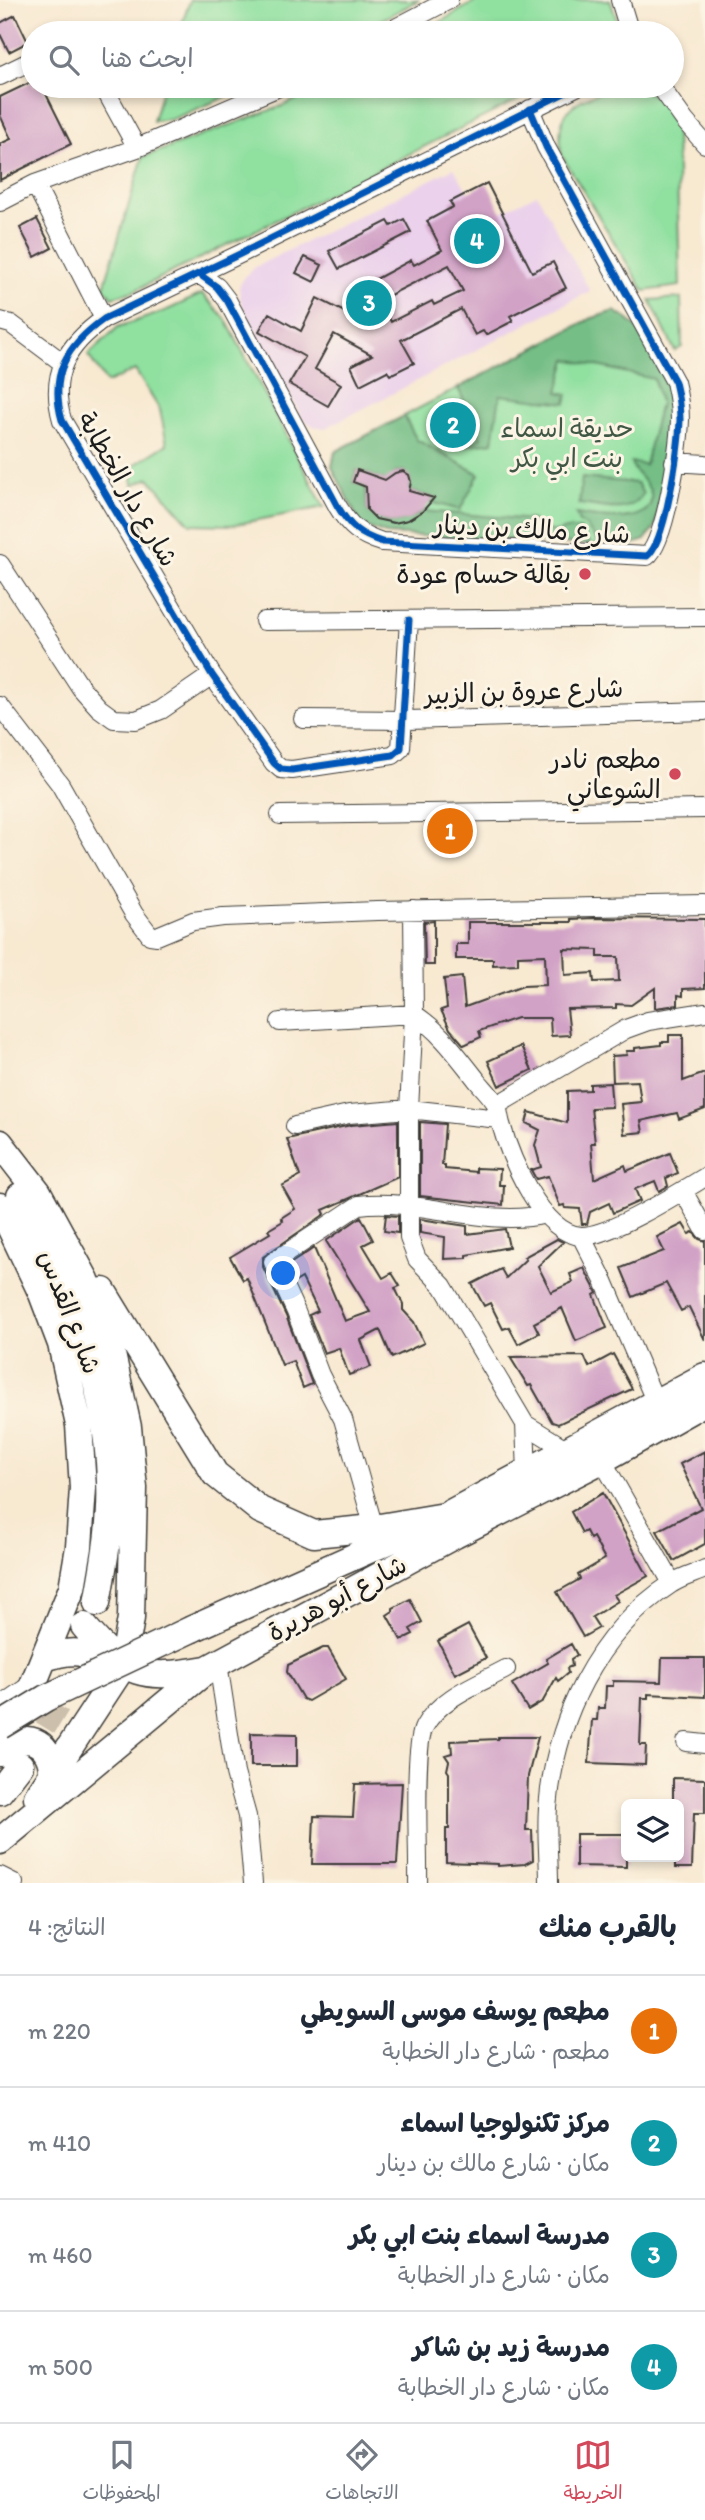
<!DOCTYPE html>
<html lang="ar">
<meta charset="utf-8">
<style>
body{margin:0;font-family:Itim,"Playpen Sans Arabic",sans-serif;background:#f6f6f7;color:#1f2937;direction:rtl}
.controls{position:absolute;right:21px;bottom:21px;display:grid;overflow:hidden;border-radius:10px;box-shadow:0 4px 10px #0003}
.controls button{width:63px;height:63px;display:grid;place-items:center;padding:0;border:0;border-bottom:2px solid #e0e1e3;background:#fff;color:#1f2937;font:35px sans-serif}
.you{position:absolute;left:284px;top:1274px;width:24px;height:24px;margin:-18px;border:5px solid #fff;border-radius:50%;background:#1a73e8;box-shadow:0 0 0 10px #1a73e833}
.badge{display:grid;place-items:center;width:46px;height:46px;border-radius:50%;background:#d1495b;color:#fff;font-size:23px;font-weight:700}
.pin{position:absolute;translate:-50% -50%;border:4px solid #fff;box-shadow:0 2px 7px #0006}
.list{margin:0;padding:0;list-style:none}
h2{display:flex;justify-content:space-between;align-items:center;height:91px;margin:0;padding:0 28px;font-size:30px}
h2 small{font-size:23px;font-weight:400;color:#747a83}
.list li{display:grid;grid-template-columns:46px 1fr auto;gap:21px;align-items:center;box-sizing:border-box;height:112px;padding:0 28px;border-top:2px solid #e0e1e3}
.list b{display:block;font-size:26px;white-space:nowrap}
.list p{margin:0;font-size:23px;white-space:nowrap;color:#747a83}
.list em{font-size:23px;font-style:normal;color:#747a83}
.icon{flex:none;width:38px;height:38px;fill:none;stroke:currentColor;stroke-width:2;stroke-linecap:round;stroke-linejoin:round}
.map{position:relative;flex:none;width:705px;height:1883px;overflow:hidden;direction:ltr}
.search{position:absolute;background:#fff;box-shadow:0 4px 10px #0003;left:21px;right:21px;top:21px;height:77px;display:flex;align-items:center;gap:18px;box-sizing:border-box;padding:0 24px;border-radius:38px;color:#747a83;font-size:26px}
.sheet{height:539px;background:#fff}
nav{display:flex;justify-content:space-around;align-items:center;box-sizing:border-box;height:98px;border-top:2px solid #e0e1e3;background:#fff;font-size:19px;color:#747a83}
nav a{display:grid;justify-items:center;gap:4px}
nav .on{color:#d1495b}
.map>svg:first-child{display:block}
.built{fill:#ebd1eb}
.green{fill:#90e0a0;stroke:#567e5e;stroke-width:2}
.forest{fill:#74be86;stroke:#486d51;stroke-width:2}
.building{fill:#d1a2c6;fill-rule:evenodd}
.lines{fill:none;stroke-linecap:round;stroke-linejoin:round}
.highway-tunnel{stroke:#ccc0ad;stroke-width:26;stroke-dasharray:26 13;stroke-linecap:butt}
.minor-casing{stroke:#3d3b37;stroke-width:20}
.major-casing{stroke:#3d3b37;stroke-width:25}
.highway-casing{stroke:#3d3b37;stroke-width:29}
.minor{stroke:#fff;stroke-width:18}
.major{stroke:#fff;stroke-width:23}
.highway{stroke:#fff;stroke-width:26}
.highway-bridge-casing{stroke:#3d3b37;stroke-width:29;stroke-linecap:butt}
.highway-bridge{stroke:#fff;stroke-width:26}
.cycleway-casing{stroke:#fcf5e5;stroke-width:11}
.cycleway{stroke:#0057b8;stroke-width:7}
.poi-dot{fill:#d1495b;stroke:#fcf5e5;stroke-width:2.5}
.labels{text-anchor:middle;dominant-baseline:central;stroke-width:6;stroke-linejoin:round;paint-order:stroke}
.park-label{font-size:26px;fill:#3f5744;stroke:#fcf5e5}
.street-label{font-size:26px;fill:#1c1c1c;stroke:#fcf5e5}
.poi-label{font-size:26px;fill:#1c1c1c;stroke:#fcf5e5;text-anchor:end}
</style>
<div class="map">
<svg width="705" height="1883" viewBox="0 0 705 1883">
<rect width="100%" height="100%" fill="#fcf5e5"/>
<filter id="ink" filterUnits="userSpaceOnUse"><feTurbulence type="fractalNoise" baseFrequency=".0143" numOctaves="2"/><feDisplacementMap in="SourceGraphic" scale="14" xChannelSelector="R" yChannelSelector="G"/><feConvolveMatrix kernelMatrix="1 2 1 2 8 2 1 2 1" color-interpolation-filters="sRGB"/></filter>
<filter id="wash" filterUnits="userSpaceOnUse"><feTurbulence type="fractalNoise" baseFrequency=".00686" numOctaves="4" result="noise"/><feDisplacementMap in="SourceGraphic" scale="28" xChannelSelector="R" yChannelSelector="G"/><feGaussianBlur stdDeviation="1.57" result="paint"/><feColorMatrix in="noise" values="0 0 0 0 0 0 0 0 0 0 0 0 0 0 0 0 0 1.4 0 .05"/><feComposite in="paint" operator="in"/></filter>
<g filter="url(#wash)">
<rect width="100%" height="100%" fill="#f8e9d1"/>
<!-- built -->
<path class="built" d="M454 168 468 192 487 183 501 212 537 194 590 291 326 428 313 426 302 418 241 303 239 287 245 276 255 267Z"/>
<!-- green -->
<path class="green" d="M190 0H419L357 33H179Z
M478 0H610L619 26 616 33H421Z
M163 86H252L172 119 153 121Z
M326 86H546L134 291 112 297 104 287 143 157 282 106Z
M615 86H636L660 99 676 130 680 286 644 291 562 156C553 106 575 102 615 86Z
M202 294 225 318 324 507 232 525 190 524 149 478 133 485 131 467 167 444 160 410 135 370 107 383 88 355 118 327 163 312Z
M681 298 682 347 675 351 650 300Z
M614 311 626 318 673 400 645 540 600 545 386 534 361 525 332 467 335 452 590 319Z"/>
<!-- forest -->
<path class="forest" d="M614 311 626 318 637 328 665 377 673 400 671 444 655 527 645 540 628 546 600 545 586 526 579 522 576 514C593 517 656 528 651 494 649 481 634 476 631 462L645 465 660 403 654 379 567 359 558 392 568 394 566 403 500 395 493 442 463 446 481 438 458 388 590 319Z
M404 416 417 440 479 474 460 510 431 502V497L409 491C411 482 412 477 403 471L395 473 389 482 357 470 353 482 366 487 367 510C386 529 403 524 423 511L533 520 538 529 557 532 566 529H581L591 545 386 534 361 525 332 467 335 452Z
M582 478 637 483 643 494C629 517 602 506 579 504Z"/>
<g id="blocks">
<!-- building -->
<path class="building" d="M15 15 28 42 9 52 0 34V23Z
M33 81V86H42L71 144 0 180V144L11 139 0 115V97Z
M487 183 532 272 553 262 566 288 510 316 513 321 486 335 483 331 475 335 461 309 401 340 414 363 390 375 387 371 360 385 351 366 372 355 334 334 315 369 341 384 328 406 289 384 305 357 259 331 269 313 301 331 317 298 368 324 352 292 411 260 414 265 442 250 427 221 453 207 450 202ZM449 265 463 291 434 305 432 301 391 322 380 300Z
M37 219 52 248 35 257 20 228Z
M404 219 411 232 339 269 329 251 388 221 391 226Z
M305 257 322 265 314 282 296 273Z
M456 406 470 433 450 443 437 416Z
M357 470 385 480 395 473 403 471 409 475 411 482 409 491 434 498 423 511 408 520 394 523 376 519 367 510 366 487 353 482Z
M594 918 705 919V988L683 989V996L678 995V1005L655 1008V988L631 1005 616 1004V1008L567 1009 570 1035 551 1036 550 1018H517L479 1031 481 1037 464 1045 450 1029 441 1010 447 1008 444 979 462 977 465 1007 523 986 546 985 545 955 518 956V964L493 965V959H456V944H468V922H571V919ZM564 949 598 950V957H618L619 981 594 982 593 973 565 975Z
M434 921V965H425L424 922Z
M669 1035H683V1081L705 1073V1109L679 1119 677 1113 641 1121 643 1132 624 1134 621 1104 641 1102 638 1081 613 1082 612 1056 627 1055 626 1051H635V1048L661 1045V1042H669Z
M521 1046 532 1070 499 1086 488 1061Z
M610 1083 612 1107 591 1108 595 1143H591L594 1179 625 1165 627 1171 670 1153 678 1173 666 1178 668 1186 659 1191 655 1181 635 1189 640 1201 613 1213 609 1203 590 1212 587 1224H582L580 1209 565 1208 564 1205 560 1206 548 1176 536 1179 531 1170 541 1167 535 1145 540 1130 526 1123 529 1112 567 1123V1091L590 1090V1084Z
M398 1121V1177L323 1210 325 1214 263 1257V1267L286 1316 312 1384 303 1388 293 1361 282 1365 247 1278 243 1280 230 1257 270 1233 268 1230 283 1221 281 1218 295 1209 282 1186 300 1176 287 1139 351 1125Z
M420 1122 445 1124 442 1165H445V1169L476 1172V1168L500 1169 499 1185H504L503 1205 420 1196Z
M386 1215 398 1216V1233L384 1231Z
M361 1217 373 1240 363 1245 383 1278 392 1273 400 1286 395 1288 403 1304V1310L414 1322 424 1343 392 1358 380 1330 361 1340 371 1367 349 1375 339 1348 324 1353 309 1315 318 1311 302 1278 295 1282 287 1266 314 1248 345 1321 370 1312 326 1241Z
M420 1219 467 1226V1234L505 1229 509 1247 467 1255V1258L444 1259 445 1237 420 1233Z
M683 1224 689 1234 693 1232 699 1239 705 1241V1340L689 1307 681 1311 666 1283 633 1297 621 1268 664 1251 657 1237Z
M557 1239 563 1242 538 1266 551 1292 573 1282 570 1274 584 1268 597 1293 594 1295 607 1328 576 1341 562 1308 534 1323 539 1333 518 1344 509 1327 503 1329 490 1303 484 1306 472 1284 501 1269 506 1278 526 1259 524 1257Z
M613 1354 632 1389 558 1424 552 1422 531 1385 528 1386 510 1357 584 1356 589 1367Z
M705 1451V1544L674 1561 657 1531 701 1508 680 1464Z
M603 1493 648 1576 614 1595 618 1601 592 1617 599 1628 583 1637 557 1592 580 1579 578 1575 605 1559 593 1537 590 1539 586 1531 582 1533 571 1512Z
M410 1599 422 1622 410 1629 413 1634 401 1640 387 1615 393 1611V1608Z
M468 1625 486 1658 455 1674 438 1641Z
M571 1644 577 1655 571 1659 572 1666 567 1668 568 1673 558 1681 556 1678 543 1701 528 1710 512 1684 548 1663 546 1659Z
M323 1648H328L346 1679 308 1701 303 1699 287 1672 288 1665Z
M662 1658H705V1697L648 1694V1698H642L640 1745H646L645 1765 589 1763 592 1720H597L598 1708H605L606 1686H613V1681L661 1682Z
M251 1733 297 1734V1766H251Z
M498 1737H538L528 1776 526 1830H532L533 1860 525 1864 498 1866V1864L446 1862V1829H449V1773L447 1770 449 1761 445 1755 452 1753 451 1741 498 1739Z
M673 1778 705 1779V1813H694L692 1868H675V1857H679V1804H673Z
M402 1783 397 1864H312L314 1816 353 1817 355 1784Z
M576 1834H626V1867L576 1866Z"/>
</g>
</g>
<g filter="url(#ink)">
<use href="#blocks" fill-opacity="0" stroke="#3d3b37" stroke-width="2"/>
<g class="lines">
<!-- highway-tunnel -->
<path class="highway-tunnel" d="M23 1760 72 1680"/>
<!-- minor casing -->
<g class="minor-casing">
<path id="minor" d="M620 0 630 33
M386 33 449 0
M0 76 33 60
M103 86 137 148
M660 86 685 121 705 144
M35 184 104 319
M0 202 35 184 137 148 281 86
M199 274 217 287 227 300 338 507C350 527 360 535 382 542L647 556C666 543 679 445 680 420 680 406 678 394 675 382L546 147 530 109
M0 321 11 324 63 363
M674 462 705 464
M0 564 81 688 99 708 114 719 136 720 161 710 212 675
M409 620 401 748 393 755 292 770 281 769 274 763 212 675 62 420C49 374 67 345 104 319L240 254 578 86
M264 621 705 617
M0 706 60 784 134 914 150 935 157 936 193 921 223 917 377 911 705 905
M303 719 408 720 705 711
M280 815 705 809
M413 910 414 1014C440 1031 457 1055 476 1079 482 1087 491 1095 496 1104 499 1110 499 1118 501 1124 510 1157 541 1233 581 1236 609 1237 679 1193 705 1177
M280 1022 414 1014 409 1109V1238L417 1259 443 1286 525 1424 527 1473
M497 1105 626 1029 648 1021 705 1012
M295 1126 349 1114 409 1109 499 1119
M683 1191 705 1230
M581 1236 604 1281 656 1403
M525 1424 569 1451
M602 1460 672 1583
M374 1528 343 1419 320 1375 296 1312 273 1262 359 1205C417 1197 490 1229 545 1214
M218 1663 235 1773 247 1816 253 1883
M686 1742 705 1744
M0 1876 14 1883
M418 1883C419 1854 413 1747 424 1727 439 1698 478 1684 506 1669
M549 1883C549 1858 546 1832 548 1808 555 1720 596 1633 671 1584 681 1577 694 1574 705 1569"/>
</g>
<!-- major casing -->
<g class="major-casing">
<path id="major" d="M0 1709 32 1687"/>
</g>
<!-- highway casing -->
<g class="highway-casing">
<path id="highway" d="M0 1143 38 1192 86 1280 110 1345 128 1427 134 1488 131 1618 123 1666 37 1797
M20 1196C68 1291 107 1373 110 1482 112 1522 104 1564 97 1603
M0 1206 42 1294 61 1344 79 1425 83 1488 79 1547 72 1588 32 1687 0 1748
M103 1291 215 1474 260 1510 314 1534 374 1528 445 1516
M84 1626C127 1677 142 1680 206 1669
M192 1629 445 1516 705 1376
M44 1658C69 1650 93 1646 104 1675
M0 1753C6 1749 13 1743 20 1741 43 1735 55 1760 51 1779
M0 1791 20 1765
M0 1841 209 1668 455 1535 602 1460 705 1402"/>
</g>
<!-- minor -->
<use href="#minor" class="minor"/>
<!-- major -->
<use href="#major" class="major"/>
<!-- highway -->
<use href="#highway" class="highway"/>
<!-- highway-bridge casing -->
<g class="highway-bridge-casing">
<path id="highway-bridge" d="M0 1726 46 1698 192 1629"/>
</g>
<!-- highway-bridge -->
<use href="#highway-bridge" class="highway-bridge"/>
<!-- cycleway casing -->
<g class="cycleway-casing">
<path id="cycleway" d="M199 274 217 287 227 300 338 507C350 527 360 535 382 542L647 556C666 543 679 445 680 420 680 406 678 394 675 382L546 147 530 109
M409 620 401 748 393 755 292 770 281 769 274 763 212 675 62 420C49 374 67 345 104 319L240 254 578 86"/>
</g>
<!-- cycleway -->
<use href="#cycleway" class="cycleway"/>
</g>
</g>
<!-- markers -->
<g class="poi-dot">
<circle cx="585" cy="574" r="7"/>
<circle cx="675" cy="774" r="7"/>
</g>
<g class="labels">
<!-- park labels -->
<g class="park-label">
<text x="567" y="428">حديقة اسماء<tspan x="567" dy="30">بنت ابي بكر</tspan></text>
</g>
<!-- street labels -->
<g class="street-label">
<text transform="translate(128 489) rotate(60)">شارع دار الخطابة</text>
<text transform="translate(532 529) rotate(3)">شارع مالك بن دينار</text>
<text transform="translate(524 691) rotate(-2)">شارع عروة بن الزبير</text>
<text transform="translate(70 1312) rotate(69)">شارع القدس</text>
<text transform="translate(337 1598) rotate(-28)">شارع أبو هريرة</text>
</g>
<!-- poi labels -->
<g class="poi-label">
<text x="571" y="574">بقالة حسام عودة</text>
<text x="661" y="759">مطعم نادر<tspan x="661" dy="30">الشوعاني</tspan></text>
</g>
</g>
</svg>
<div class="controls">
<button><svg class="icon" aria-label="layers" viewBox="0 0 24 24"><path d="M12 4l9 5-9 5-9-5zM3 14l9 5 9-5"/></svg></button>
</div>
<div class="you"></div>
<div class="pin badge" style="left:450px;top:831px;background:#e8710a">1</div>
<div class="pin badge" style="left:453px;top:425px;background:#0f9aa8">2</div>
<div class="pin badge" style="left:369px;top:303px;background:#0f9aa8">3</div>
<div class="pin badge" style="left:477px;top:241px;background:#0f9aa8">4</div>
<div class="search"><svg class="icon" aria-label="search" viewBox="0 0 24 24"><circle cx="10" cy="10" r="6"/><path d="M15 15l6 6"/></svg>ابحث هنا</div>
</div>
<section class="sheet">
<h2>بالقرب منك<small>النتائج: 4</small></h2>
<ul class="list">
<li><span class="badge" style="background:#e8710a">1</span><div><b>مطعم يوسف موسى السويطي</b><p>مطعم · شارع دار الخطابة</p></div><em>220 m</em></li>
<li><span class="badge" style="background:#0f9aa8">2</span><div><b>مركز تكنولوجيا اسماء</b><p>مكان · شارع مالك بن دينار</p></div><em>410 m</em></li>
<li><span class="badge" style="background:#0f9aa8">3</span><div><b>مدرسة اسماء بنت ابي بكر</b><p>مكان · شارع دار الخطابة</p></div><em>460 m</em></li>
<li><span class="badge" style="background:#0f9aa8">4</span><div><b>مدرسة زيد بن شاكر</b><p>مكان · شارع دار الخطابة</p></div><em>500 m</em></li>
</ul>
</section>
<nav>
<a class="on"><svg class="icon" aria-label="map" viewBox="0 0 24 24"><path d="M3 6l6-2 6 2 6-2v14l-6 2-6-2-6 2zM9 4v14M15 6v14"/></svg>الخريطة</a>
<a><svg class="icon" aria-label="directions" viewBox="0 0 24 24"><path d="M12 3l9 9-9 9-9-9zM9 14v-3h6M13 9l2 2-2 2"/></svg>الاتجاهات</a>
<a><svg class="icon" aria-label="saved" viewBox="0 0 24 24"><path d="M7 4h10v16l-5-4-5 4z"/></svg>المحفوظات</a>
</nav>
